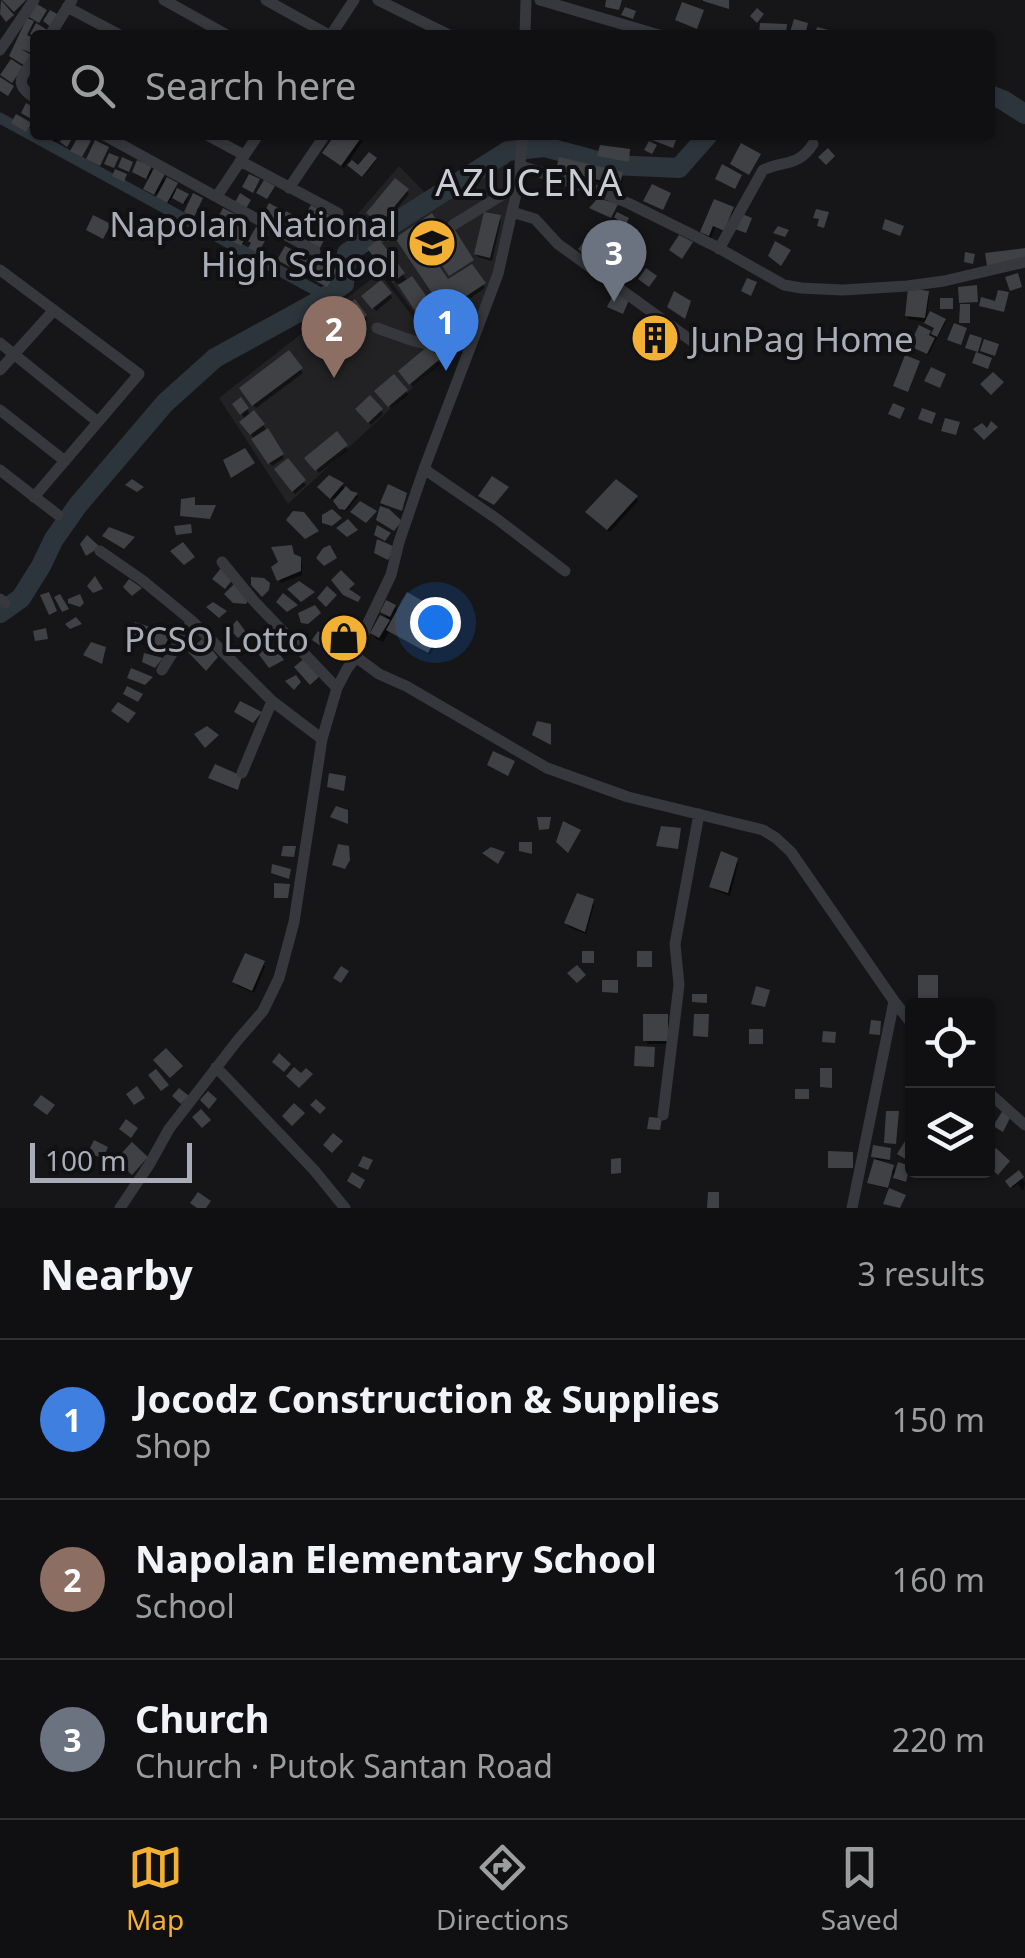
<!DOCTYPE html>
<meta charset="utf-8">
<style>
body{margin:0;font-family:"Noto Sans",sans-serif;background:#1e1e20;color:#f1f3f6}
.controls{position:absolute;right:30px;bottom:30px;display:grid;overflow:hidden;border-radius:10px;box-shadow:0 2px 8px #0004}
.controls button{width:90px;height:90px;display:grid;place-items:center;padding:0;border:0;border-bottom:2px solid #303032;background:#101012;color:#f1f3f6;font:50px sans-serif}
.scale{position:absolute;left:30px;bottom:25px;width:162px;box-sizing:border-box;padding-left:10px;border:5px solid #a8adb8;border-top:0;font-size:28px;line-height:35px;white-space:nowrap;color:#a8adb8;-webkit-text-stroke:8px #111113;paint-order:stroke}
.you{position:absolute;left:435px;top:622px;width:35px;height:35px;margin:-25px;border:8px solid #fff;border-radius:50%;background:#1a73e8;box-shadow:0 0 0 15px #1a73e833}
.badge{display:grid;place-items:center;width:65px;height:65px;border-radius:50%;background:#f2b134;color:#fff;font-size:32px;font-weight:700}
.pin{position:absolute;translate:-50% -82px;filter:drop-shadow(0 2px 5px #0008)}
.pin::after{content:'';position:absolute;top:52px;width:35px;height:30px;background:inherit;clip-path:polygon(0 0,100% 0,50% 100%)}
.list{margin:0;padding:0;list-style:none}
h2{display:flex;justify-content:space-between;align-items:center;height:130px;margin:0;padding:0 40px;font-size:42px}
h2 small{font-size:32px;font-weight:400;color:#9c9d9f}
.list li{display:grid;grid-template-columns:65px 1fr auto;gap:30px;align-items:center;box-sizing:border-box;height:160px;padding:0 40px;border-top:2px solid #303032}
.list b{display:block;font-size:38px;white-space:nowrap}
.list p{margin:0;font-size:32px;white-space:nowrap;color:#9c9d9f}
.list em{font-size:32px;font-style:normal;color:#9c9d9f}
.icon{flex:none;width:55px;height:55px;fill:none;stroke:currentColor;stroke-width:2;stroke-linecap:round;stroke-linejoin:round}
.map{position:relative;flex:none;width:1025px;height:1208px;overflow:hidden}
.search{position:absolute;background:#101012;box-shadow:0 2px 8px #0004;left:30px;right:30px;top:30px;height:110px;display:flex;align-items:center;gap:25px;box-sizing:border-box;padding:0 35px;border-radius:10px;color:#9c9d9f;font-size:38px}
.sheet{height:610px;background:#101012}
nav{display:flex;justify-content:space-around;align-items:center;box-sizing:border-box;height:140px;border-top:2px solid #303032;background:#101012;font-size:28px;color:#9c9d9f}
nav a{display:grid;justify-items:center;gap:5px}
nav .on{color:#f2b134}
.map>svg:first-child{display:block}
.built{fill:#222225}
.shadow{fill:#0007}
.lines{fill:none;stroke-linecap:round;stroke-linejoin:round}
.canal{stroke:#2c353c;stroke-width:11}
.river{stroke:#2c353c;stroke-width:20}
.building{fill:#404145}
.minor{stroke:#37383d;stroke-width:11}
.labels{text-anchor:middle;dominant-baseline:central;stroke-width:8;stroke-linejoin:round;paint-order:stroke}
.poi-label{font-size:35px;fill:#a8adb8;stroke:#111113;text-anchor:end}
.neighbourhood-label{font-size:38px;letter-spacing:2.5px;fill:#c9ccd4;stroke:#111113}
</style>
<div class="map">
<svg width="1025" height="1208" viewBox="0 0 1025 1208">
<rect width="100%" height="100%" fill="#161618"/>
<!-- built -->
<path class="built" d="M508 160V206L499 263 479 312 437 344 349 224 399 166 436 204Z
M379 273 445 358 288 504 219 398Z"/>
<!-- shadow -->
<path class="shadow" d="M51 135H60L56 143 50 140Z
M338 135H358L360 137 363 141 349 161 358 169 375 160 376 161 363 177 348 162 344 168 327 157 325 153Z
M550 135H565L566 141 551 137Z
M150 168 154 174 163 176 164 180 176 185 175 190 188 198 185 204 172 198 168 204 160 199 156 193 155 195 147 191 150 180 135 172Z
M558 170 621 174 623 178 621 187 561 173Z
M407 191 409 194 383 226 372 217Z
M732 209 734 212 726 233 715 228 711 238 705 236 703 232Z
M320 213 323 218 334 222 329 232 321 228 317 221 306 238 298 234Z
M234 216 231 225 248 236 242 247 216 230Z
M431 217 445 239 426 251 447 283 472 267 485 288 465 302 474 315 462 323 456 314 466 306 464 303 447 313 398 238Z
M499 218 501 221 492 261 478 257 476 254Z
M379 242 408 282 434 313 436 312 449 333 443 337 427 312 421 316 399 283 397 284 372 252Z
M927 293 929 297 926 322 909 319 907 316Z
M390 294 392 298 376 311 366 300Z
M354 303 367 320 339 341 327 323Z
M945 321 946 322 928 355 913 347 920 329 933 335Z
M428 349 440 364 413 387 403 375Z
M289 354 303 373 256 408 242 389Z
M406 391 408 395 391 408 380 395Z
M235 405 247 409 251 416 263 425 284 458 272 466 243 422 246 420Z
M381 410 383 414 371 425 360 413Z
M336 435 348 450 319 473 307 458Z
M288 462 306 485 295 494 279 474Z
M342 485 345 490 358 496 346 511 342 510 334 497 332 499 322 489Z
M636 497 638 501 610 532 591 515Z
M294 557 299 559 302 563V575L281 583 274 568Z
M394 606 398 613 432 612 445 619 448 623 430 655 421 650 415 641 390 630 383 642 376 639 373 633 381 618 390 623 383 612Z
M170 636 172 639 165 652 136 642 134 638Z
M736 860 738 864 730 896 714 890 712 886Z
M592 901 594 905 586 934 569 927 567 923Z
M263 963 265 967 254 993 237 986 235 982Z
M667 1017 669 1020V1044H648L645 1040Z
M890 1150V1161L879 1160 878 1163 892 1167 897 1174 908 1168 906 1182 897 1180 892 1172 888 1189 871 1184 876 1161 874 1157Z
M1019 1174 1025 1183 1023 1191 1018 1184 1013 1188 1008 1182Z"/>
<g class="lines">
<!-- canal -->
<path class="canal" d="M0 118 326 296"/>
<!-- river -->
<path class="river" d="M990 95 1003 100 1025 114
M0 613 21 598 41 566 54 539 78 505 165 403 215 358 317 302 344 284 347 253 508 151 545 147 612 165 679 168 708 135"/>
</g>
<!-- building -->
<path class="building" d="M1 0 14 15 6 22 0 14Z
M2 0H26L14 12Z
M606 0H622L619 10 605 7Z
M729 0V9L703 1V0Z
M682 2 704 10 697 29 675 20Z
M37 4 47 10 39 23 29 17Z
M625 7 636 11 633 19 621 15Z
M757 8 764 14 757 23 750 16Z
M50 10 59 15 51 27 43 21Z
M27 18 34 21 27 35 35 39 32 53 21 49 33 56 27 67 9 56Z
M794 19 808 23 805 35 790 32Z
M36 23 49 31 46 35 35 36 30 34Z
M760 23 787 24 786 34 759 33Z
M817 27 844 34 843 35H815Z
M11 59 23 67 12 83 0 75Z
M0 77 14 86 8 96 0 91Z
M26 103 35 108 33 120 21 113Z
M16 114 32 123 26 132 11 123Z
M64 135H74L67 147 60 142Z
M79 135 91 141 82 157 70 151Z
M335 135H363L341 166 322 153Z
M654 135H678L673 148 652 140Z
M95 140 109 147 100 166 86 159Z
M649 141 657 145 652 154 644 150Z
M741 143 761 154 749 175 730 164Z
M600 145 630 149 629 162 597 156Z
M828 148 835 156 826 165 818 157Z
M369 152 377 158 362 177 347 165 352 160 358 165Z
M109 153 119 157 114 168 104 164Z
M122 157 133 162 129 172 118 167Z
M559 157 623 172 620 185 556 170Z
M137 160 152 166 146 179 132 172Z
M722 164 742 175 735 189 715 179Z
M154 168 165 174 154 195 143 189Z
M115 169 127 174 124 182 112 176Z
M249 174 260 179 253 193 242 187Z
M167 177 178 183 167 203 156 197Z
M395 178 409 189 380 224 366 213Z
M264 180 275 186 267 199 256 193Z
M652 184 671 193 663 210 643 201Z
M177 188 189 194 183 204 172 198Z
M193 193 203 198 194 217 184 212Z
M240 193 251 200 245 210 234 204Z
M598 198 618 204 611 218 589 208Z
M714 199 734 207 724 231 713 226 709 236 700 232Z
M269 203 280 209 273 222 262 216Z
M311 205 322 211 305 238 294 232Z
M223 208 235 214 224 235 212 228Z
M816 209 829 212 824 228 817 226 819 219 813 218Z
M286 211 297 217 290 230 279 225Z
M324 212 335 218 328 232 317 226Z
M484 212 501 215 490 258 474 254Z
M617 212 629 218 625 226 614 217Z
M432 213 445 234 426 246 448 279 472 264 486 283 444 311 395 238Z
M740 213 752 218 746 233 735 229Z
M93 215 111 224 103 239 86 230Z
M885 219 904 226 900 236 882 229Z
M233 223 249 232 241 246 225 237Z
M778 226 789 230 785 237 773 233Z
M256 227 269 234 258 253 248 248 251 243 248 241Z
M316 228 327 234 320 248 309 242Z
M455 230 474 260 449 276 429 247Z
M590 234 606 247 594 262 578 249Z
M679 235 693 242 682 259 669 250Z
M379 239 405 273 393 282 367 248Z
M775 241 791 250 781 266 768 256Z
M285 246 299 253 290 267 277 260Z
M1025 248V260L987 266 985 253Z
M965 252 975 254 973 264 964 262Z
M301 255 314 263 307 273 295 265Z
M623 256 637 264 627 280 614 271Z
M320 260 337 270 327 287 310 278Z
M646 268 657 276 649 287 638 279Z
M1018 273 1022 287 1010 291 1005 277Z
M412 276 432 304 417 314 398 285Z
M747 278 757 282 751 296 741 291Z
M381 280 392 293 372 309 361 296Z
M977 285 978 302 959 303 958 287Z
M908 288 929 291 925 318 905 316Z
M998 290 1009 292 1004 312 979 306 981 297 995 301Z
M615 291 630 298 623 314 607 307Z
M674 291 691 301 685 319 667 307Z
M940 298H953V309H940Z
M355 299 367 315 336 339 323 323Z
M468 302 474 310 458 321 452 313Z
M960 304H970V323H959Z
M437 308 450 328 439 335 426 315Z
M930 311 946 319 937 337 931 334 934 328 924 323Z
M654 320 675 334 655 357 636 342Z
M954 323 967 328 961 345 947 340Z
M919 325 931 331 929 335 935 338 927 354 909 346Z
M970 334 982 338 978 352 965 348Z
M984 339 999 344 995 356 980 351Z
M428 346 440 359 409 385 398 371Z
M289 350 303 368 252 406 239 388Z
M976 352 992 358 988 369 972 363Z
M905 355 920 361 908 392 893 386Z
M931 367 946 374 940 388 924 381Z
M993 372 1004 382 991 395 980 384Z
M394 374 408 390 388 407 374 391Z
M370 395 383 409 368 423 355 409Z
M241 397 249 408 240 415 232 404Z
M893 403 905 408 900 419 888 414Z
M922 408 936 413 932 424 918 419Z
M254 410 265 424 250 435 239 422Z
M945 418 960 422 956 435 941 431Z
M991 421 998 427 984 440 973 429 982 423 987 428Z
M268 428 284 454 268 464 251 439Z
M337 431 348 445 315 471 304 458Z
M245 448 255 463 231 478 223 460Z
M288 458 306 480 292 492 274 469Z
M329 475 344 483 330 499 317 487Z
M492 476 509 487 494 505 478 496Z
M132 479 144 487 137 492 125 485Z
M616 479 638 496 607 530 585 512Z
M388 484 407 493 402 511 380 503Z
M346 486 351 491 358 493 345 510 339 509 333 501Z
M195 497V505H216L210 519 180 516 181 499Z
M360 501 377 511 366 523 350 512Z
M380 506 389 509 402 521 394 531 376 520Z
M332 509 342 518 332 526 322 523V515Z
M293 511 304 512 319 531 305 539 286 520Z
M348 519 358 530 347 537 336 528Z
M191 524 192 533 176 535 174 526Z
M377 525 391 533 385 541 374 535Z
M109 527 135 537 124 549 102 536Z
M87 535 100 547 86 556 80 544Z
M377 539 395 547 388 560 374 553Z
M183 542 195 557 184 565 170 551Z
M292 545 294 554 301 557V571L277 581 271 567 278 562 271 547Z
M330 545 337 558 324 566 316 558 323 548Z
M221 568 234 578 225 589 212 579Z
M341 570 355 584 349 589 361 597 358 602 343 595 331 580Z
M95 576 103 589 93 593 87 586Z
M251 577 264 578 270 583 269 590 262 597 251 585Z
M129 579 142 588 132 596 123 587Z
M299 581 315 592 301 602 287 589Z
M234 584 249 599 246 604 233 603 224 594Z
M327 586 337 595 326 607 317 598Z
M49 592 57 611 49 615 40 595Z
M407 592 435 608 434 610 447 618 428 653 386 630Z
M283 593 298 605 287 612 276 602Z
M60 594 69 609 62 612 54 597Z
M80 594 84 603 80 607 68 603V599Z
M386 600 396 605 390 617 380 612Z
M213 602 227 611 219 618 206 607Z
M315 605 321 613 308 624 301 623 298 613Z
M380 615 390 620 379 638 370 633Z
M76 617 82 624 70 629 65 624Z
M237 620 246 632 238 638 229 629Z
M337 620 354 631 351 638 331 625Z
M135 622 171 634 163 649 131 638Z
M46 628 48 639 35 641 33 631Z
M318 631 345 651 340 659 312 640Z
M202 639 218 657 206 671 188 652Z
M91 642 106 647 102 664 83 655Z
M272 643 284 660 269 668 257 652Z
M144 653 163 658 155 668 142 662Z
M306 657 321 675 310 685 294 667Z
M131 668 153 677 145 685 127 678Z
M296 675 301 682 294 690 285 681Z
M127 686 143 694 138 702 123 694Z
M240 701 262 712 253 723 234 712Z
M118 702 136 713 128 723 111 711Z
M537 721 551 724V745L532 735Z
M207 726 219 735 205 748 194 734Z
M493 751 515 761 508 776 487 765Z
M215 764 242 776 238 790 208 778Z
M329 773 346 776 344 791 327 787Z
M336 806 348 810V824L330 817Z
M537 817H551L549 829 539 830Z
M563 821 581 830 568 853 556 842Z
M661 826 681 828 678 849 656 846Z
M519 842H532V854L519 851Z
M338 844 349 846 350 860 345 869 332 865Z
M283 846H296L294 857 281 856Z
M491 847 505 852 498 864 482 853Z
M721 851 738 858 728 893 709 887Z
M272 864 291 869 289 879 271 873Z
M274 883 290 884 288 898H274Z
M577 893 594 899 585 932 564 923Z
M582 951H594V963H582Z
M637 951H652V967H637Z
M245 953 265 961 252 991 232 982Z
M577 965 586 975 577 983 567 973Z
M341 966 349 971 341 983 333 978Z
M918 975H938V1000H918Z
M602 980H618V993L602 992Z
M756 986 770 990 765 1007 751 1004Z
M692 994H707V1003L692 1002Z
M643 1014H668V1041H643Z
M694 1014H709L708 1037 693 1036Z
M871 1020 881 1021 880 1035 869 1034Z
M749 1029H763V1044H749Z
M823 1031 836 1032 835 1043 822 1042Z
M635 1046 655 1047 654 1067 634 1066Z
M166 1048 183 1066 170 1078 153 1060Z
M279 1053 291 1064 284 1072 272 1062Z
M294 1067 301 1073 306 1068 313 1074 299 1088 286 1076Z
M820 1068H832V1088L820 1087Z
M156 1069 169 1085 161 1091 148 1075Z
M137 1086 145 1098 134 1105 126 1094Z
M179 1088 189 1096 181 1104 172 1096Z
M795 1089H809V1099H795Z
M208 1091 217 1099 209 1109 200 1100Z
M41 1095 55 1105 47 1115 33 1105Z
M316 1099 326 1108 320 1114 310 1105Z
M294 1103 305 1113 292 1126 282 1116Z
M201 1109 211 1120 202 1128 192 1117Z
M1003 1110 1012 1114 1003 1132 993 1126Z
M886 1111H899L896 1144 884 1143Z
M649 1117 662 1118 660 1130 647 1129Z
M126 1119 138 1128 131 1138 119 1129Z
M333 1133 343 1141 332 1153 323 1145Z
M907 1138 912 1142V1152L907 1160 897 1154Z
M94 1140 108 1147 103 1159 88 1152Z
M132 1142 148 1157 132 1175 115 1160Z
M873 1145 891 1148 890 1160 871 1157Z
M996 1148 1010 1161 998 1175 988 1166V1158Z
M828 1151 853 1152V1168H828Z
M363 1156 373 1160 368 1170 358 1166Z
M621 1158V1173L611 1174V1159Z
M874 1159 894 1165 888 1188 867 1183Z
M898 1162 910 1166 906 1182 893 1178Z
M1019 1170 1024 1177 1010 1188 1005 1181Z
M352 1172 365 1180 360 1189 347 1181Z
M889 1188 906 1195 900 1208 883 1204Z
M198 1192 211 1201 206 1208H197L190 1203Z
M708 1192H719V1208H707Z"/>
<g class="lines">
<!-- minor -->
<path class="minor" d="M164 0 227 35
M266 0 329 35
M378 0 449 35
M540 0 659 35
M67 7 120 35
M50 35 72 0
M331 35 354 0
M525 35 526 0
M0 50 34 0
M35 58C22 76 12 84 35 98
M104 135 315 251
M207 135 244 155
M240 161 338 213
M521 166 601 192 628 203 715 246 784 285 801 288 843 290 907 286 944 281 1025 262
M289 188 325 135
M217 196 258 135
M512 212 535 219 558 244 696 344
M453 225 518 185
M719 249 763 170C785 160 798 167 813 144
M0 270 139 374 34 497
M377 328C421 343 432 354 476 331
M0 343 98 422
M0 370 54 310
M0 410 65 461
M424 469 497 519 565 571
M0 470 58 515
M100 551 142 580 192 621 272 701 322 739
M222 562 254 601 337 688
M0 599 5 603
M356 657 379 674 406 686 547 768 628 797 763 830 776 838 791 852 894 1001 912 1024
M162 670 192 621
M242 773 272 701
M216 1067 314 1170 345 1208
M988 1092 1025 1125
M663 1115 679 985 675 944 699 814
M120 1208 149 1165 169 1129 237 1041 263 1011 279 978 294 922 322 739 337 688 347 669 356 657 367 625 391 575 399 542 424 469 498 274 518 185 523 135
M852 1208 894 1001"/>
</g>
<!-- icons -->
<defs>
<g id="school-disc" transform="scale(2.5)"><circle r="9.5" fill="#f2b134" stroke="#111113"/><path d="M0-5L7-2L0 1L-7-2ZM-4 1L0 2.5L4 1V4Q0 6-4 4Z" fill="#111"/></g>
<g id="building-disc" transform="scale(2.5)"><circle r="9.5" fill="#f2b134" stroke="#111113"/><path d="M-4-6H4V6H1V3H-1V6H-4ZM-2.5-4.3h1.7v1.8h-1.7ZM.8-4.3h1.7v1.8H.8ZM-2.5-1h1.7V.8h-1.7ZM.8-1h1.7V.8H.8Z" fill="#111"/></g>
<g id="shop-disc" transform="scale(2.5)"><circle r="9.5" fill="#f2b134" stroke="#111113"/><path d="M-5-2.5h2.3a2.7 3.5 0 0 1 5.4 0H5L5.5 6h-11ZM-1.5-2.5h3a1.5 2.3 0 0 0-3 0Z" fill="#111"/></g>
</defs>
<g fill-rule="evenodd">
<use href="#school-disc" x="432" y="243"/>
<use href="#building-disc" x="655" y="338"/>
<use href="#shop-disc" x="344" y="638"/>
</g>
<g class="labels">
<!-- poi labels -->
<g class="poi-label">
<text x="397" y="223">Napolan National<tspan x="397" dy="40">High School</tspan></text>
<text x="690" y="338" text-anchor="start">JunPag Home</text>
<text x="309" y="638">PCSO Lotto</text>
</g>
<!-- neighbourhood labels -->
<g class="neighbourhood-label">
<text x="530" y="181">AZUCENA</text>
</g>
</g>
</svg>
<div class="controls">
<button><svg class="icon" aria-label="locate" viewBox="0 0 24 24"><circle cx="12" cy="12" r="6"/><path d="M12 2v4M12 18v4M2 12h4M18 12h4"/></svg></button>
<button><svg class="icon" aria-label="layers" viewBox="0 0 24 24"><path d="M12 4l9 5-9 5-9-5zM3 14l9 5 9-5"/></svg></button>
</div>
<div class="scale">100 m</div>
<div class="you"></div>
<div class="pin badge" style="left:446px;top:371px;background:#3f7fe0">1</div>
<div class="pin badge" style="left:334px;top:378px;background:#8d6e63">2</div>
<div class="pin badge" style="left:614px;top:302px;background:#6b7280">3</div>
<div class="search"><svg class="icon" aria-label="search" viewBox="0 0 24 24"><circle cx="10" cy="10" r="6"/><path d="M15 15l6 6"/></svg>Search here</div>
</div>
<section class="sheet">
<h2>Nearby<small>3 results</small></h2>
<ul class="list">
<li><span class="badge" style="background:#3f7fe0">1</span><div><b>Jocodz Construction &amp; Supplies</b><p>Shop</p></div><em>150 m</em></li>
<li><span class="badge" style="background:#8d6e63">2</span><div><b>Napolan Elementary School</b><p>School</p></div><em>160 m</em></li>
<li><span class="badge" style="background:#6b7280">3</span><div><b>Church</b><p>Church · Putok Santan Road</p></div><em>220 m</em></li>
</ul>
</section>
<nav>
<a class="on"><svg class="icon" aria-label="map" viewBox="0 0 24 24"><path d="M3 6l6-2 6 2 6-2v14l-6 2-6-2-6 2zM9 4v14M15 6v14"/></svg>Map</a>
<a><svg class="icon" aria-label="directions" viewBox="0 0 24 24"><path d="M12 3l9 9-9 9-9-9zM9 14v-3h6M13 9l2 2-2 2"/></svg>Directions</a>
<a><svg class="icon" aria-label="saved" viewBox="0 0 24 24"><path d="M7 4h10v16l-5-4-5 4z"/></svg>Saved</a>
</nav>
